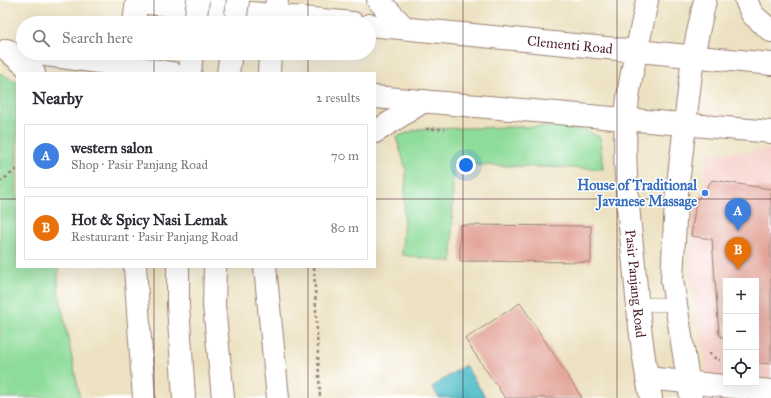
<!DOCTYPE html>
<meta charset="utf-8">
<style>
body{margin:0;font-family:"IM FELL Great Primer",serif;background:#f7f7f7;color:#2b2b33}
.controls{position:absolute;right:12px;bottom:12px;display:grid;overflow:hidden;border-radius:0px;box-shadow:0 4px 16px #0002}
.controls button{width:36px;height:36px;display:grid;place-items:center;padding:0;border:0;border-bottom:1px solid #e1e1e2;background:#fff;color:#2b2b33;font:20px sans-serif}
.you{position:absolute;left:466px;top:165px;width:14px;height:14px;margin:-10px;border:3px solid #fff;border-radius:50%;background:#1a73e8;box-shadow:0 0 0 6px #1a73e833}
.badge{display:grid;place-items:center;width:26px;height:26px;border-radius:50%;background:#b45309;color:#fff;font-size:13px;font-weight:700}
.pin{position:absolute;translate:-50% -33px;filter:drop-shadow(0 1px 2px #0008)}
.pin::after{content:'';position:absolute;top:21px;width:14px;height:12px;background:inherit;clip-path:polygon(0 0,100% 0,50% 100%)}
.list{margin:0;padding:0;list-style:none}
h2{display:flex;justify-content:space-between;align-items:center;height:52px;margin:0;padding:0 16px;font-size:17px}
h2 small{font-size:13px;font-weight:400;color:#7c7c81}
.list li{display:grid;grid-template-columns:26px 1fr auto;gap:12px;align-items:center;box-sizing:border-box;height:64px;margin:0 8px 8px;padding:0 8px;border:1px solid #e1e1e2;border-radius:0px}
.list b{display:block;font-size:15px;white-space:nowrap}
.list p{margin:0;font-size:13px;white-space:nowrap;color:#7c7c81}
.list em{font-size:13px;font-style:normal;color:#7c7c81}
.icon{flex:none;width:22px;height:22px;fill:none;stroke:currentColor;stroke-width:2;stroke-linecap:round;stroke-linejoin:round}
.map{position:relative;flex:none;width:771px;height:398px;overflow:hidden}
.search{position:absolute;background:#fff;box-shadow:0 4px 16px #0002;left:16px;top:16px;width:360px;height:44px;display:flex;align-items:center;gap:10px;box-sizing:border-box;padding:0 14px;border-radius:22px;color:#7c7c81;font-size:15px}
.panel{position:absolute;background:#fff;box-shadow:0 4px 16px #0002;left:16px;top:72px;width:360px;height:196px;border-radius:0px}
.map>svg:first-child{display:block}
.built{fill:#f7d0ca;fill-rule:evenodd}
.green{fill:#8edc9a;stroke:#6c7e62}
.water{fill:#4dbbc7;stroke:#4c6d79}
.building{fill:#e3a59a}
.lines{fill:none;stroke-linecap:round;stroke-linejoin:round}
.lane-casing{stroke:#9b8076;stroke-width:14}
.street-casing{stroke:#9b8076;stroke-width:24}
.secondary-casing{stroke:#9b8076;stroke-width:24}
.primary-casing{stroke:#9b8076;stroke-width:24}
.highway-casing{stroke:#9b8076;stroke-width:24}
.path{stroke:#9b8076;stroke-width:2.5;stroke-dasharray:3 3;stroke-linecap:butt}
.lane{stroke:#fff;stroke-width:13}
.street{stroke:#fff;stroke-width:22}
.secondary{stroke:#fff;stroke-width:22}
.primary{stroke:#fff;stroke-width:22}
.highway{stroke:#fff;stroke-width:22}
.highway-bridge-casing{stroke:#9b8076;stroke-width:24;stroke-linecap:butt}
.highway-bridge{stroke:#fff;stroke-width:22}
.grid{fill:none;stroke:#4a1f2b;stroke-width:1;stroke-opacity:0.55}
.shop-dot{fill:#3f7fe0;stroke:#fff;stroke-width:1.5}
.labels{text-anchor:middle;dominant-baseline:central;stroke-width:3;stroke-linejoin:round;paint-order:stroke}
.street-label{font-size:14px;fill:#4a1f2b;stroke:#fff}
.shop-label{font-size:14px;font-weight:bold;fill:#366cbe;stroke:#fff;text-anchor:end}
</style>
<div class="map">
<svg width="771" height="398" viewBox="0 0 771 398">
<rect width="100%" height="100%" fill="#fff"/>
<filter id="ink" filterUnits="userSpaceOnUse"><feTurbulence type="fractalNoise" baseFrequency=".025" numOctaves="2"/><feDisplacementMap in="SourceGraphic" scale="8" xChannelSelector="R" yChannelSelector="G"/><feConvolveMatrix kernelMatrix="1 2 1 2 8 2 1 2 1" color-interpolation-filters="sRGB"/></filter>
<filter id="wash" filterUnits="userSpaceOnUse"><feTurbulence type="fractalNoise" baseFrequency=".012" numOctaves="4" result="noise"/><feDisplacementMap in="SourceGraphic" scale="16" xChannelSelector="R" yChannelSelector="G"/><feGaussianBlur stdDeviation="0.9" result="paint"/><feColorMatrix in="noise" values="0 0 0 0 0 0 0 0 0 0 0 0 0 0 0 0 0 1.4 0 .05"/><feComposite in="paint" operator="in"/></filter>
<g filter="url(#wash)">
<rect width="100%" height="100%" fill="#ece1c0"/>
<!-- built -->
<path class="built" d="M771 150V398H712L688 263 709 154ZM726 281H756V383H726Z"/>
<!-- green -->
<path class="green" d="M0 73 17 82V267H58V288L80 398H0Z
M567 126 589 131 600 138 603 169 453 164 452 262 402 255 406 169 396 137 418 129Z"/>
<!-- water -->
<path class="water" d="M465 365 486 398H439L432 387Z"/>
<g id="blocks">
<!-- building -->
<path class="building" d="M712 180 771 189V364L756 363V281H726V341L719 334 712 239 691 236 696 202Z
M460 225 591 226V262L460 261Z
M520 303 536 327 582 398H505L465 339Z"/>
</g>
</g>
<g filter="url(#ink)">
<use href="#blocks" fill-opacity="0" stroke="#9b8076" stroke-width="1"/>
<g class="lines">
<!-- lane casing -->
<g class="lane-casing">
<path id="lane" d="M637 304 676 305"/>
</g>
<!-- street casing -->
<g class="street-casing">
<path id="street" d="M647 378 771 391"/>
</g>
<!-- secondary casing -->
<g class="secondary-casing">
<g id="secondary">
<path id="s1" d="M647 0C640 40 628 79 626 120 623 168 629 217 634 265 638 310 642 355 651 398"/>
<path d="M31 53 129 66"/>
<path d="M691 398 672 280 676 201 693 56 705 0"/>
</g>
</g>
<!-- primary casing -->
<g class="primary-casing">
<g id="primary">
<path d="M746 0 752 14 771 31"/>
<path d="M137 2 353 23"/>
<path id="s2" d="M369 25 771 64"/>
<path d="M129 66 172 73"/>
<path d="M375 97 771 132"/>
</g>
</g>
<!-- highway casing -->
<g class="highway-casing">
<path id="highway" d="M378 0 405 28
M134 23 137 0
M273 23 277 0
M7 50 34 73
M129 73 131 53
M190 73 192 53
M228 73 231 53
M269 73 270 53
M375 132 424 101
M135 267 144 398
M178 267V305L184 398
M215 267 214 305 223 398
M265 267 278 398"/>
</g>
<!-- path -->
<path class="path" d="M426 129H445
M0 182 17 169
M314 267 320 398
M709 353 716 359 720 360"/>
<!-- lane -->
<use href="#lane" class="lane"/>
<!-- street -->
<use href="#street" class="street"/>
<!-- secondary -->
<use href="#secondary" class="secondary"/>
<!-- primary -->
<use href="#primary" class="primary"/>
<!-- highway -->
<use href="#highway" class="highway"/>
<!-- highway-bridge casing -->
<g class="highway-bridge-casing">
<path id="highway-bridge" d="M195 23 198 0
M235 23 238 0"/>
</g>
<!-- highway-bridge -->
<use href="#highway-bridge" class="highway-bridge"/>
</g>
</g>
<!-- grid -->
<path class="grid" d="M154 0V23M308 0V23M463 0V398M617 0V398M154 53V73M308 53V73M0 199H17M375 199H771M154 267V398M308 267V398"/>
<!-- markers -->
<circle class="shop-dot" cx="705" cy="193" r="4"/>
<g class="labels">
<!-- street labels -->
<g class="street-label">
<text stroke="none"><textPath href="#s2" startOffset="202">Clementi Road</textPath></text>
<text stroke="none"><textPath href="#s1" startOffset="286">Pasir Panjang Road</textPath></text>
</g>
<!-- shop labels -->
<g class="shop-label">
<text x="697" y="185">House of Traditional<tspan x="697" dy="16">Javanese Massage</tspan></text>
</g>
</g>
</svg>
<div class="controls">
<button>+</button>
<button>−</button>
<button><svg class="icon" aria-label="locate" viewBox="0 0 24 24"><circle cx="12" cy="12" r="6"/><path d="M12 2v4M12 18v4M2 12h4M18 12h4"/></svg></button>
</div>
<div class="you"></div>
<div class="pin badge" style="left:738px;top:231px;background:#3f7fe0">A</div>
<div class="pin badge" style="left:738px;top:270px;background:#e8710a">B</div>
<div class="search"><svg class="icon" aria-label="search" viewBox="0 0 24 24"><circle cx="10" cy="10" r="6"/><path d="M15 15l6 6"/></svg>Search here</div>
<section class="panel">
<h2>Nearby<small>2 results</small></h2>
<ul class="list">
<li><span class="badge" style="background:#3f7fe0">A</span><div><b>western salon</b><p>Shop · Pasir Panjang Road</p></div><em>70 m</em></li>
<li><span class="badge" style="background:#e8710a">B</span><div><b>Hot &amp; Spicy Nasi Lemak</b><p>Restaurant · Pasir Panjang Road</p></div><em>80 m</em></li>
</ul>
</section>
</div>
